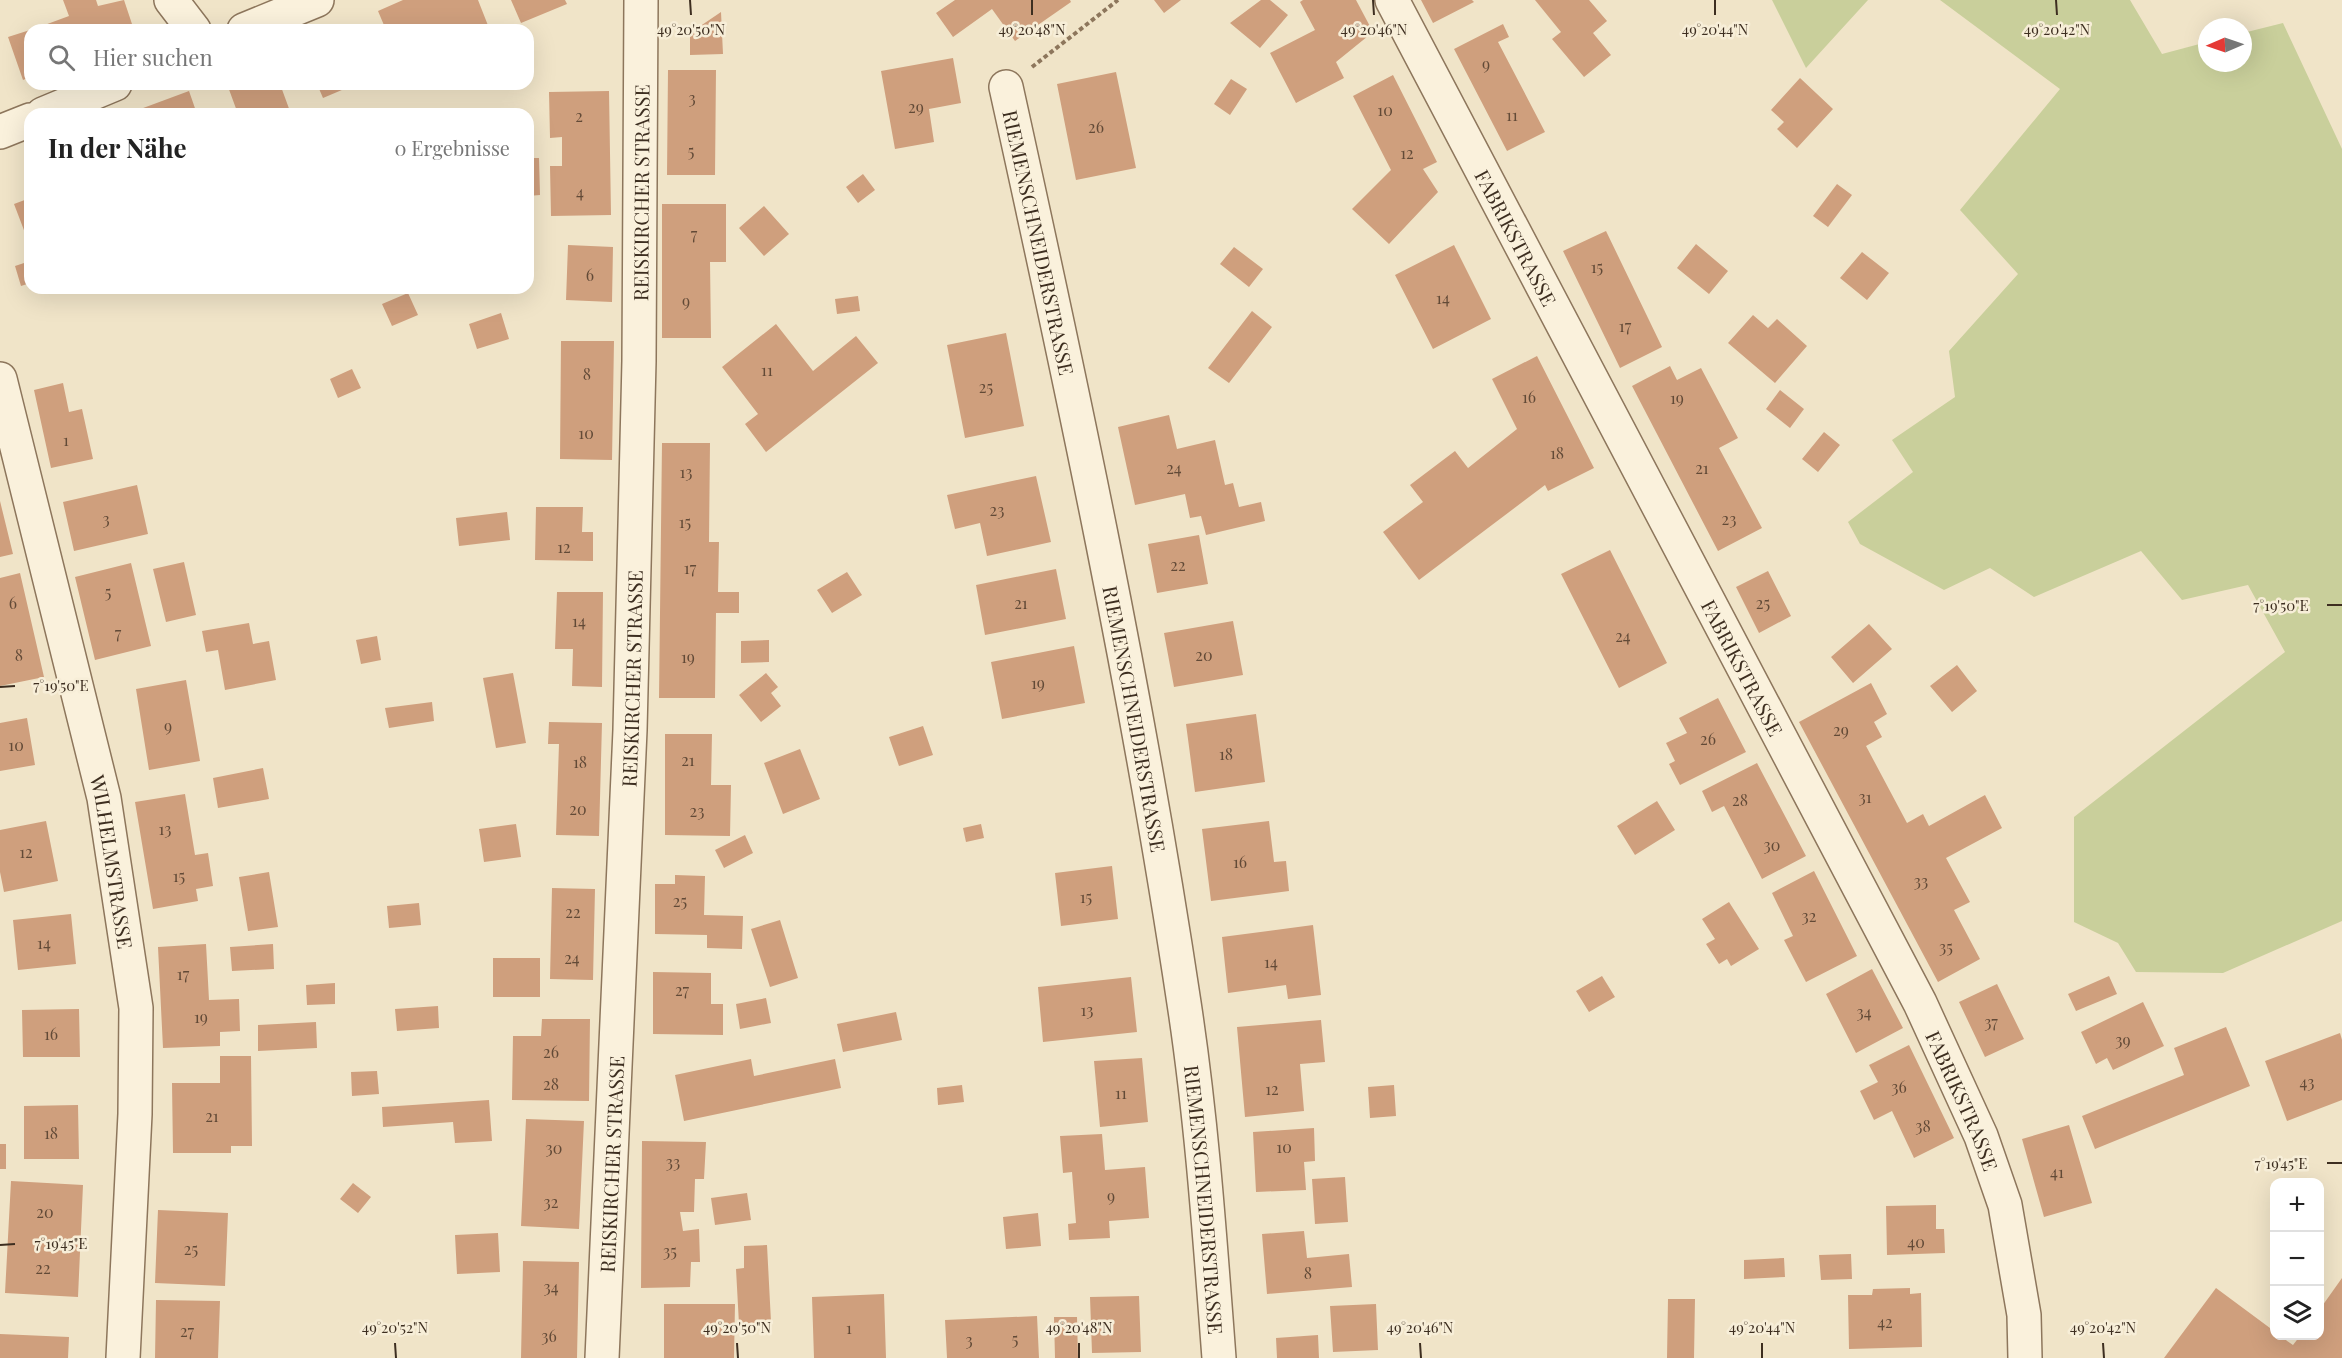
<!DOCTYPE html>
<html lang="de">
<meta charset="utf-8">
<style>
body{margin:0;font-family:"Playfair Display",serif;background:#f6f6f6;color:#222}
.controls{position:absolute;right:18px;bottom:18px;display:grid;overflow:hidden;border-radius:12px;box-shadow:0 6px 24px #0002}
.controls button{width:54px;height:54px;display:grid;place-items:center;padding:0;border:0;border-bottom:2px solid #e0e0e0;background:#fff;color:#222;font:30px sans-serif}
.compass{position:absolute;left:2198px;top:18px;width:54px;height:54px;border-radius:50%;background:#fff;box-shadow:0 6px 24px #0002;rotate:268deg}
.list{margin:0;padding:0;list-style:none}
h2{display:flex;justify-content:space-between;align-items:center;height:78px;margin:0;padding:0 24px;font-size:26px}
h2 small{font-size:20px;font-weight:400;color:#767676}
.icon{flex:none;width:33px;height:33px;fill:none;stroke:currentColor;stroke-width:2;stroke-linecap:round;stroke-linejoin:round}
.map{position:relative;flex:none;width:2342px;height:1358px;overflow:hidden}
.search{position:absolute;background:#fff;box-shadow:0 6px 24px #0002;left:24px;top:24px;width:510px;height:66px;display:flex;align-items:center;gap:15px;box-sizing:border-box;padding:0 21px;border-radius:18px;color:#767676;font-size:22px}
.panel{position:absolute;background:#fff;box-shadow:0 6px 24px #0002;left:24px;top:108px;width:510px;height:186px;border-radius:18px}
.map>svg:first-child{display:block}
.green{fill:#c9cf9b}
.building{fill:#cf9f7d}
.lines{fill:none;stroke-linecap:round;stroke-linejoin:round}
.street-casing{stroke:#8d765c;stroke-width:36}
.path{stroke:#8d765c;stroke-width:4;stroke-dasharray:4.5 3;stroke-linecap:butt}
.street{stroke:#faf1dc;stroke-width:33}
.ticks{fill:none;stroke:#3d2e20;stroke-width:2}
.labels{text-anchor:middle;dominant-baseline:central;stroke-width:5;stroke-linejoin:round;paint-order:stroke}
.number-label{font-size:16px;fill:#624a37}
.street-label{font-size:20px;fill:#3d2e20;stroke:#f7eed8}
.ticks-label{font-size:15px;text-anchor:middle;fill:#3d2e20;stroke:#f7eed8;stroke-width:5;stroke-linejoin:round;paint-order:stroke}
</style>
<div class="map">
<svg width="2342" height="1358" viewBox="0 0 2342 1358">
<rect width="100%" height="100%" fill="#f0e4c8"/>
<!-- green -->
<path class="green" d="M1772 0H1868L1806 68Z
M1940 0H2130L2162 54 2207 42V63H2243V33L2283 23 2342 149V921L2223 973 2136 972 2118 943 2074 922V817L2285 652 2248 585 2182 600 2141 551 2034 597 1990 568 1944 590 1860 544 1848 522 1913 472 1892 440 1955 397 1949 351 2018 274 1960 210 2060 89Z"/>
<!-- building -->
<path class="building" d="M63 0H96L98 6 124 0 134 30H31L69 16Z
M403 0H478L489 28 386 30 378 11Z
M511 0H565L567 4 521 23Z
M955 0H1070L1071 2 1015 41 992 9 953 37 936 13Z
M1154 0H1181L1164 13Z
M1261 0H1270L1288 15 1260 48 1230 23Z
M1303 0H1356L1373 32 1336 62 1344 78 1296 103 1270 53 1315 30 1300 2Z
M1421 0H1472L1474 2 1433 23Z
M1535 0H1589L1607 21 1593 33 1611 55 1584 77 1552 39 1561 32Z
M721 12 723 54 690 55V33Z
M1503 24 1509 37 1498 42 1545 132 1507 151 1454 49Z
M30 30V77L23 80 8 37Z
M953 58 961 103 929 109 934 142 895 149 881 71Z
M668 70H716L715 175H667Z
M1116 72 1136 168 1076 180 1057 84Z
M1393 75 1437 162 1423 169 1438 192 1389 244 1352 209 1391 170 1353 96Z
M1800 78 1833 109 1797 148 1777 129 1784 122 1771 110Z
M1231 79 1247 89 1230 115 1214 104Z
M227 84H280L291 114H238Z
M317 84H356L323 98Z
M189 91 197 114H127Z
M609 91 611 215 551 216 550 166H562V137L550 138 549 92Z
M528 158H539L540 195 528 196Z
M863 174 875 190 858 203 846 187Z
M1837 184 1852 195 1828 227 1813 216Z
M30 198V246L14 204Z
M662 204H726V262H710L711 338H662Z
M764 206 789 234 764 256 739 228Z
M1606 231 1662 347 1620 368 1563 251Z
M1696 244 1728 271 1709 294 1677 268Z
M568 245 613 247 612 302 566 300Z
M1454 245 1491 319 1433 349 1395 275Z
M1234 247 1263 269 1249 287 1220 264Z
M1862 252 1889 273 1867 300 1840 278Z
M30 261V283L21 286 15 266Z
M408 293 418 315 392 326 382 304Z
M858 296 860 311 837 314 835 299Z
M1252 311 1272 327 1229 383 1208 368Z
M501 313 509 339 477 349 469 324Z
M1753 315 1768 328 1777 319 1807 346 1775 383 1728 343Z
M776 324 813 371 856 336 878 363 766 452 745 424 758 414 722 367Z
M1006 333 1024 426 965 438 947 345Z
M561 341H614L612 460 560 459Z
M1537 356 1594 468 1548 491 1545 485 1419 580 1383 532 1423 502 1410 485 1455 451 1468 468 1517 429 1492 379Z
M1670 366 1677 380 1701 368 1738 438 1719 448 1762 528 1718 551 1632 386Z
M352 369 361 388 338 398 330 379Z
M63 383 69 412 82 409 93 459 51 468 34 390Z
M1780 390 1804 409 1790 428 1766 409Z
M1169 415 1177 449 1215 440 1225 485 1233 483 1239 507 1261 502 1265 521 1206 535 1201 516 1190 518 1185 494 1135 505 1118 427Z
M1824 432 1840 445 1818 472 1802 459Z
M662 443H710L709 542H719L718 592H739V613H716L715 698H659Z
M1036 476 1051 542 987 556 980 523 955 529 947 495Z
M137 485 148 534 74 551 63 502Z
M0 501 13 554 0 557Z
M536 507H583L582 532H593V561L535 560Z
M507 512 510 540 459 546 456 518Z
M1199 535 1208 584 1157 593 1148 544Z
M1610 550 1667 663 1619 688 1561 574Z
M184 562 196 615 166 622 153 569Z
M131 563 151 646 95 660 75 577Z
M1056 569 1066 619 985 635 976 585Z
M1768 571 1791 616 1759 633 1736 587Z
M847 572 862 595 832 613 817 590Z
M20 573 44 677 0 686V578Z
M557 592H603L602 687 572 686 573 649H555Z
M1233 621 1243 675 1174 687 1164 633Z
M249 623 253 644 269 641 276 680 225 690 218 650 206 652 202 631Z
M1869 624 1892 649 1853 683 1831 657Z
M377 636 381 660 361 664 356 640Z
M769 640V662L741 663V641Z
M1074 646 1085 703 1002 719 991 662Z
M1957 665 1977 691 1952 712 1930 686Z
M513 673 526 743 496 748 483 678Z
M766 673 778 687 771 693 781 706 761 722 739 695Z
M186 680 200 761 149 770 136 689Z
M1871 683 1887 714 1874 722 1882 737 1866 746 1907 823 1923 814 1929 826 1985 795 2002 828 1946 858 1970 902 1954 910 1980 959 1938 982 1799 722Z
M1718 698 1746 752 1680 785 1669 764 1675 761 1666 743 1687 733 1679 718Z
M432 702 434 721 389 728 385 708Z
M1256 714 1265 782 1195 792 1186 724Z
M27 718 35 765 0 771V723Z
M549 722 602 723 599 836 556 835 559 744H548Z
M923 726 933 755 899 766 889 737Z
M665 734H712L711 785H731L730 836 665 835Z
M800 749 820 799 783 814 764 763Z
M1757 763 1806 856 1762 879 1724 806 1712 812 1702 791Z
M263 768 269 799 218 808 213 778Z
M185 794 195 855 208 853 213 886 196 889 198 901 153 909 135 802Z
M1657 801 1675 830 1635 855 1617 826Z
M46 821 58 881 4 892 0 872V830Z
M1269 821 1274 862 1286 861 1289 891 1211 901 1202 829Z
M516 824 521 857 484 862 479 829Z
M981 824 984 838 966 842 963 828Z
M745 835 753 853 724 868 715 850Z
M1112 866 1118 919 1061 926 1055 873Z
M1814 871 1857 956 1806 982 1784 940 1793 936 1772 893Z
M269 872 278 927 248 931 239 877Z
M675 875 705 876 704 915 743 916 742 949 707 948V935L655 934V884H675Z
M552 888 595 889 593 980 550 979Z
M1729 902 1759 949 1731 966 1727 959 1719 964 1706 944 1715 939 1702 919Z
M419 903 421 925 389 928 387 906Z
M71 914 76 964 18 970 13 920Z
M780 920 798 978 770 987 751 929Z
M1313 925 1321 995 1288 999 1286 985 1228 993 1222 937Z
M206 944 209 1000 239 999 240 1031 220 1032V1046L163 1048 158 947Z
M273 944 274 969 232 971 230 947Z
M493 958H540V997H493Z
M1872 969 1903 1028 1856 1053 1826 994Z
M653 972 711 973V1004H723V1035L653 1034Z
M1602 976 1615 997 1589 1012 1576 991Z
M2109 976 2117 994 2076 1011 2068 994Z
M1131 977 1137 1032 1043 1042 1038 987Z
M335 983V1004L307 1005 306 985Z
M1997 984 2024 1039 1985 1057 1959 1002Z
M766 998 771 1023 740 1029 736 1004Z
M2143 1002 2164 1046 2113 1070 2107 1058 2096 1064 2081 1032Z
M438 1006 439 1028 397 1031 395 1009Z
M79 1009 80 1057H23L22 1010Z
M896 1012 902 1040 843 1052 837 1024Z
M542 1019H590L589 1101 512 1100 513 1036H541Z
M1321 1020 1325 1062 1300 1064 1304 1111 1245 1117 1237 1027Z
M316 1022 317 1048 258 1051V1025Z
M2226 1027 2250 1086 2095 1149 2082 1116 2184 1075 2174 1048Z
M2340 1033 2342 1040V1100L2287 1121 2265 1061Z
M1909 1045 1954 1138 1914 1158 1892 1111 1874 1120 1860 1091 1878 1082 1869 1065Z
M220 1056H251L252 1146H231V1153H173L172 1083H220Z
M1142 1058 1148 1122 1100 1127 1094 1061Z
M751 1059 754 1076 835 1059 841 1088 684 1121 675 1075Z
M377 1071 379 1094 352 1096 351 1072Z
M962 1085 964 1102 938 1105 937 1088Z
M1394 1085 1396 1116 1370 1118 1368 1087Z
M489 1100 492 1141 455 1143 453 1122 383 1127 382 1107Z
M78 1105 79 1159H24V1106Z
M526 1119 584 1121 579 1229 521 1226Z
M2069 1125 2092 1203 2044 1217 2022 1139Z
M1314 1128 1315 1161 1304 1162 1306 1190 1256 1192 1253 1132Z
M1102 1134 1105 1170 1145 1167 1149 1218 1109 1221 1110 1238 1069 1240 1068 1224 1076 1223 1072 1172 1063 1173 1060 1136Z
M642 1141 706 1142 704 1179H695L694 1212H680L683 1231 699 1229 700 1262H691L690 1287 641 1288Z
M0 1144H6V1169H0Z
M1345 1177 1348 1222 1315 1224 1312 1179Z
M11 1181 83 1185 78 1297 5 1293Z
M353 1183 371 1197 358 1213 340 1199Z
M747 1193 751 1220 715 1225 711 1198Z
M1936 1205V1229H1944L1945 1253 1887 1255 1886 1206Z
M158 1210 228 1213 225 1286 155 1283Z
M1038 1213 1041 1246 1006 1249 1003 1217Z
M1304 1231 1307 1258 1349 1254 1352 1287 1267 1294 1262 1234Z
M498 1233 500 1272 457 1274 455 1235Z
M767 1245 771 1322 739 1324 736 1269 744 1268V1246Z
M1851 1254 1852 1279 1821 1280 1819 1255Z
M1784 1258 1785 1277 1744 1279V1260Z
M523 1261 579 1262 577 1358H521Z
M2342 1278V1358H2164L2216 1288 2274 1331V1336H2280L2293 1345 2300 1336H2320V1309Z
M1910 1288V1294L1921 1293 1922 1347 1849 1349 1848 1295H1872L1873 1289Z
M884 1294 886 1358H814L812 1297Z
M1139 1296 1141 1352 1092 1353 1090 1297Z
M1668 1299H1695L1694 1358H1667Z
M156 1300 220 1301 218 1358H155Z
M664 1304H735L734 1358H664Z
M1376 1304 1378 1350 1333 1352 1330 1306Z
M1037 1316 1039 1358H947L945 1320Z
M1054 1317H1077L1078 1358H1055Z
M0 1334 69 1337 68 1358H0Z
M1318 1335 1319 1358H1277L1276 1338Z"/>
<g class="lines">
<!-- street casing -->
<g class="street-casing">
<g id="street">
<path d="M171 0 194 30"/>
<path id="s1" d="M1392 0 1920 1003 1981 1136 2005 1205 2024 1315 2025 1358"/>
<path d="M244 30 317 0"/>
<path id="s2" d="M1006 87C1073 391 1138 696 1184 1003 1202 1121 1210 1240 1219 1358"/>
<path d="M43 114 115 84"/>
<path d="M0 132 30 120"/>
<path id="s3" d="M0 379 104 798 136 1008 135 1114 123 1358"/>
<path id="s4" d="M602 1358 630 730 639 361 641 0"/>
</g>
</g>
<!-- path -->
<path class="path" d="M1032 67 1118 0"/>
<!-- street -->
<use href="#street" class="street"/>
</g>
<!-- ticks -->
<path class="ticks" d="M690 0 691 15M1032 0V15M1373 0 1374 15M1715 0V15M2056 0 2057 15M2327 605H2342M0 687 15 686M2327 1163H2342M0 1245 15 1244M395 1343 396 1358M737 1343 738 1358M1079 1343V1358M1420 1343 1421 1358M1762 1343V1358M2103 1343 2104 1358"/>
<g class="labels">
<!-- number labels -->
<g class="number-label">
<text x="1486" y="63">9</text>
<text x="692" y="97">3</text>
<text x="916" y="106">29</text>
<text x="1385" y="109">10</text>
<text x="1512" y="114">11</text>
<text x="579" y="115">2</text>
<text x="1096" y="126">26</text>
<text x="691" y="150">5</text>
<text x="1407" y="152">12</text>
<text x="580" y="191">4</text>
<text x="694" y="233">7</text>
<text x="1597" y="266">15</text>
<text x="590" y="274">6</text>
<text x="1443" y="297">14</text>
<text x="686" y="300">9</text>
<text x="1625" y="325">17</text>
<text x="767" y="369">11</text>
<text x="587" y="373">8</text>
<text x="986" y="386">25</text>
<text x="1529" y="396">16</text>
<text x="1677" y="397">19</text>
<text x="586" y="432">10</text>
<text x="66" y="439">1</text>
<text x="1557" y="452">18</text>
<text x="1174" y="467">24</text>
<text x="1702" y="467">21</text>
<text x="686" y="471">13</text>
<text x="997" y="509">23</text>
<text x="106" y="518">3</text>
<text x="1729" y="518">23</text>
<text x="685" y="521">15</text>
<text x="564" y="546">12</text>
<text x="1178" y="564">22</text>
<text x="690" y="567">17</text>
<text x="108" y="591">5</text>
<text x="13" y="602">6</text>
<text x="1021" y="602">21</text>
<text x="1763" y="602">25</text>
<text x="579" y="620">14</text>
<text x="118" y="632">7</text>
<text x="1623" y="635">24</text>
<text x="19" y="654">8</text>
<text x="1204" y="654">20</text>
<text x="688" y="656">19</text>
<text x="1038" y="682">19</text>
<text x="168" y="725">9</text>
<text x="1841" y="729">29</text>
<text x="1708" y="738">26</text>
<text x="16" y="744">10</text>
<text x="1226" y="753">18</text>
<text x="688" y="759">21</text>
<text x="580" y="761">18</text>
<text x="1865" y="796">31</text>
<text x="1740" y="799">28</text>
<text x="578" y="808">20</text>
<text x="697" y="810">23</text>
<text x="165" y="828">13</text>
<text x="1772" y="844">30</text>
<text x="26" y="851">12</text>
<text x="1240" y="861">16</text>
<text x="179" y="875">15</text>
<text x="1921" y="880">33</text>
<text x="1086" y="896">15</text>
<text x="680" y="900">25</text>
<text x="573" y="911">22</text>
<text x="1809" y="915">32</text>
<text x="44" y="942">14</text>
<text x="1946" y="946">35</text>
<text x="572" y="957">24</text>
<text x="1271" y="961">14</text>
<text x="183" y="973">17</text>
<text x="682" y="989">27</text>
<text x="1087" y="1009">13</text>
<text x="1864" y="1011">34</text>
<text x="201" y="1016">19</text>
<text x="1991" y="1021">37</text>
<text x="51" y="1033">16</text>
<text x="2123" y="1039">39</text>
<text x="551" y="1051">26</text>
<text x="2307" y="1081">43</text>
<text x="551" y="1083">28</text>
<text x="1899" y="1086">36</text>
<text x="1272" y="1088">12</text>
<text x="1121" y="1092">11</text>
<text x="212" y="1115">21</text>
<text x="1923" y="1125">38</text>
<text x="51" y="1132">18</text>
<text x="1284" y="1146">10</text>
<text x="554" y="1147">30</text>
<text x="673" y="1161">33</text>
<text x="2057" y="1171">41</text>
<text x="1111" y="1195">9</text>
<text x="551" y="1201">32</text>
<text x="45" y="1211">20</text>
<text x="1916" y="1241">40</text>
<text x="191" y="1248">25</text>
<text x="670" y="1250">35</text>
<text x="43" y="1267">22</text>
<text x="1308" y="1272">8</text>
<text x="551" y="1286">34</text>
<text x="1885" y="1321">42</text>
<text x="849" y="1327">1</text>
<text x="187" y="1330">27</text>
<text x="549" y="1335">36</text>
<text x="1015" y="1338">5</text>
<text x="969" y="1339">3</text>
</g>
<!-- street labels -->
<g class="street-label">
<text stroke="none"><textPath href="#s4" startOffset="1166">REISKIRCHER STRASSE</textPath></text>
<text stroke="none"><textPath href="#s1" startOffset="268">FABRIKSTRASSE</textPath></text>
<text stroke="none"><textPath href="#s2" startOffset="159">RIEMENSCHNEIDERSTRASSE</textPath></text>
<text stroke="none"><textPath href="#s1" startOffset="754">FABRIKSTRASSE</textPath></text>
<text stroke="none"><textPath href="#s4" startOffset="680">REISKIRCHER STRASSE</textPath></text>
<text stroke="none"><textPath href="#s2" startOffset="645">RIEMENSCHNEIDERSTRASSE</textPath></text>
<text stroke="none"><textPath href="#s3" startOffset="496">WILHELMSTRASSE</textPath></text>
<text stroke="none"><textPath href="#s1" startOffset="1240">FABRIKSTRASSE</textPath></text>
<text stroke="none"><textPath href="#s4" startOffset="194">REISKIRCHER STRASSE</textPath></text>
<text stroke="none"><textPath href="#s2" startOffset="1131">RIEMENSCHNEIDERSTRASSE</textPath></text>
</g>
</g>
<g class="ticks-label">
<text x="691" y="35">49°20'50"N</text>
<text x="1032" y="35">49°20'48"N</text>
<text x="1374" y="35">49°20'46"N</text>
<text x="1715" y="35">49°20'44"N</text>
<text x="2057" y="35">49°20'42"N</text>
<text x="2281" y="611">7°19'50"E</text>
<text x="61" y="691">7°19'50"E</text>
<text x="2281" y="1169">7°19'45"E</text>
<text x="61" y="1249">7°19'45"E</text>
<text x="395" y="1333">49°20'52"N</text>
<text x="737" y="1333">49°20'50"N</text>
<text x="1079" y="1333">49°20'48"N</text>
<text x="1420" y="1333">49°20'46"N</text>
<text x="1762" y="1333">49°20'44"N</text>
<text x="2103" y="1333">49°20'42"N</text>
</g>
</svg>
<div class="controls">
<button>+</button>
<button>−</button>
<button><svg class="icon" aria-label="layers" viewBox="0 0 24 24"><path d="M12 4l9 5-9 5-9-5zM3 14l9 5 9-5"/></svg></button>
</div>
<svg class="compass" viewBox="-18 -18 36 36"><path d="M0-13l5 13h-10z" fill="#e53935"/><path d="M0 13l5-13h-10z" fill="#767676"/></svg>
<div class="search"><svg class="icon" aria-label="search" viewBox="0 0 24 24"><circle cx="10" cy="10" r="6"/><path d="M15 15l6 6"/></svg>Hier suchen</div>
<section class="panel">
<h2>In der Nähe<small>0 Ergebnisse</small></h2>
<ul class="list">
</ul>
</section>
</div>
